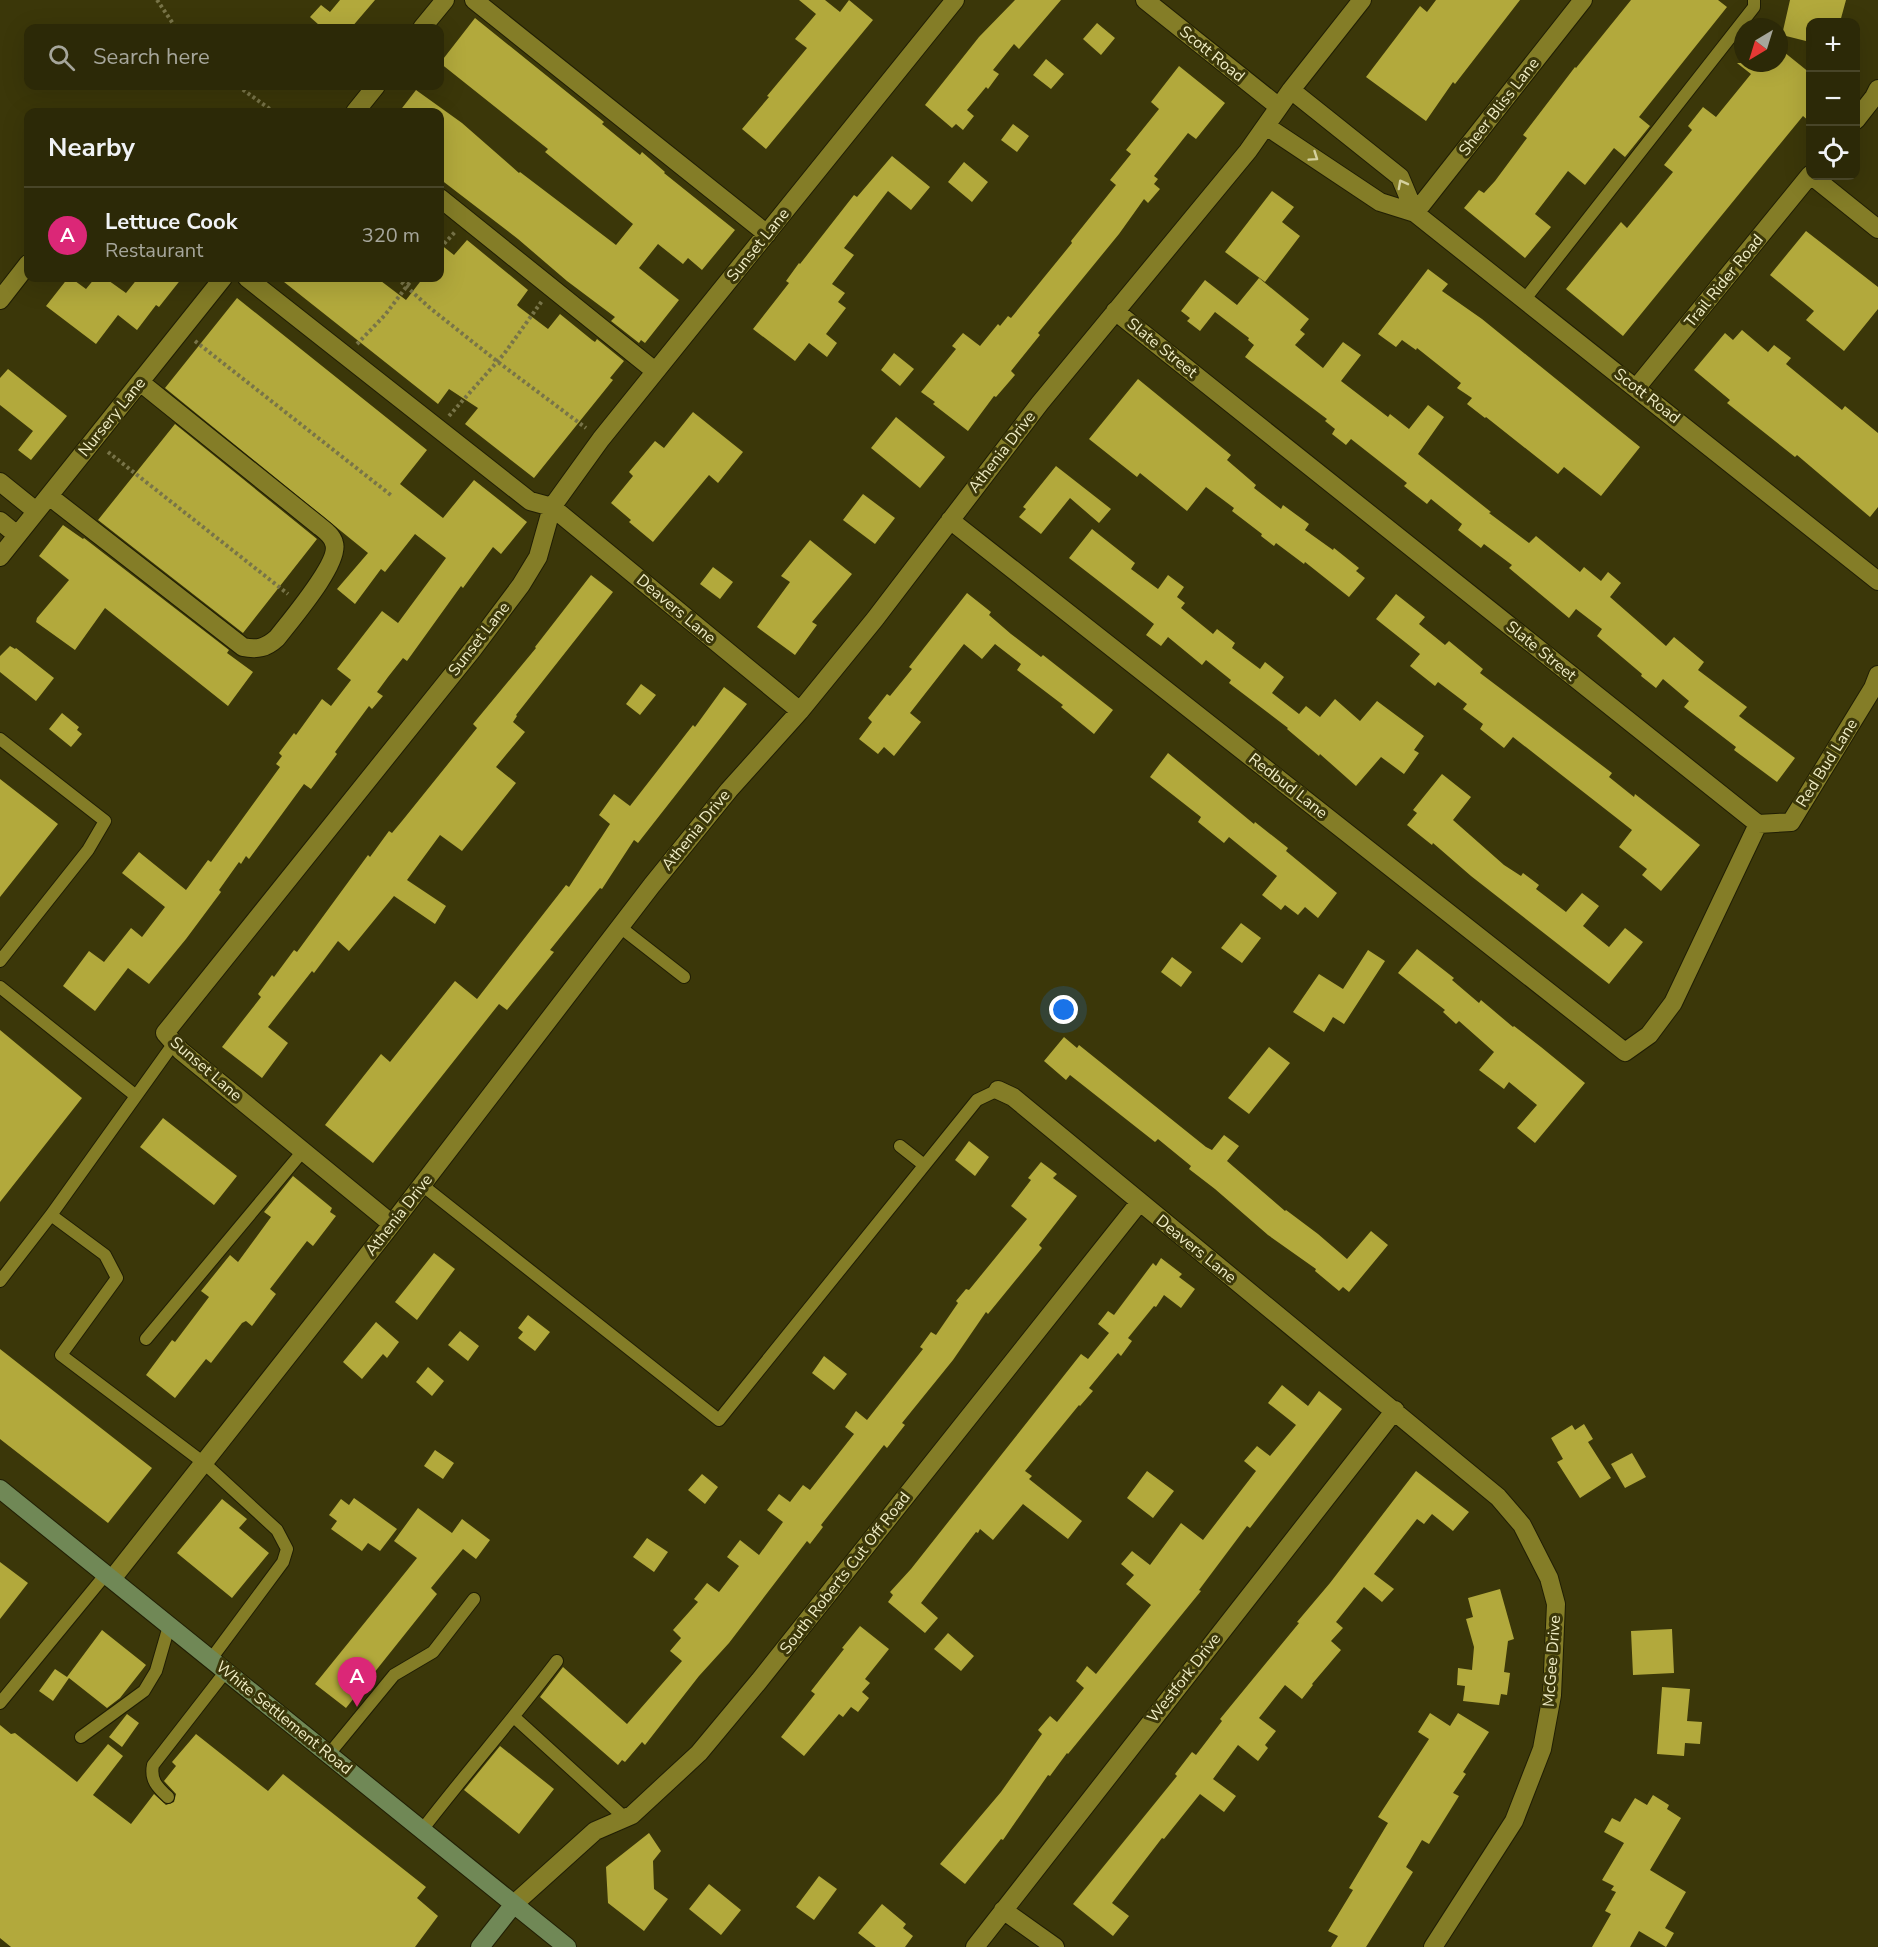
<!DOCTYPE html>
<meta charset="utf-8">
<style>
body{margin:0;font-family:"Nunito Sans",sans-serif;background:#383515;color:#f1f3f6}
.controls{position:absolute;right:18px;top:18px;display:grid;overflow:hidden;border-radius:12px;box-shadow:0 6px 24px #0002}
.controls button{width:54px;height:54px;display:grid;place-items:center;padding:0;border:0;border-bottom:2px solid #484528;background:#2c2907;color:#f1f3f6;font:30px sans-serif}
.compass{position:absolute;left:1734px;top:18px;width:54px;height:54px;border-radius:50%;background:#2c2907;box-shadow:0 6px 24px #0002;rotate:218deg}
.you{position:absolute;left:1064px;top:1010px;width:21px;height:21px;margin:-15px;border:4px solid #fff;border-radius:50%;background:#1a73e8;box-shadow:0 0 0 9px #1a73e833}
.badge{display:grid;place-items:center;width:39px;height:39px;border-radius:50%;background:#db2777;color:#fff;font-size:20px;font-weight:700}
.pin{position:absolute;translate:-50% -50px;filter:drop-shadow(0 2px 3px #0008)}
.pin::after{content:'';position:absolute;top:32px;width:21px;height:18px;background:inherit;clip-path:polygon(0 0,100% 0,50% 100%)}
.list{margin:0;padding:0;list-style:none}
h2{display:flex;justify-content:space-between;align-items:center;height:78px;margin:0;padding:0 24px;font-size:26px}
h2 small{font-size:20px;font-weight:400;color:#a6a69b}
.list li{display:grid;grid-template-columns:39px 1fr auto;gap:18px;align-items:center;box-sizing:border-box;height:96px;padding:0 24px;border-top:2px solid #484528}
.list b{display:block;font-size:22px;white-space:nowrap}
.list p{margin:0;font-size:20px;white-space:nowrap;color:#a6a69b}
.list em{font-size:20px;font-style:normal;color:#a6a69b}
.icon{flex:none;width:33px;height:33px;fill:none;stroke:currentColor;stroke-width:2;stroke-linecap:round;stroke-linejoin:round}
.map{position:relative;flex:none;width:1878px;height:1947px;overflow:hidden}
.search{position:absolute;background:#2c2907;box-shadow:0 6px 24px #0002;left:24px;top:24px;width:420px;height:66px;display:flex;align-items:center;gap:15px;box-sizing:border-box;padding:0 21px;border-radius:12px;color:#a6a69b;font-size:22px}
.panel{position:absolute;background:#2c2907;box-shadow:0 6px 24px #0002;left:24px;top:108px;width:420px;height:174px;border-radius:12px}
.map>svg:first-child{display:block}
.building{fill:#b2a93c}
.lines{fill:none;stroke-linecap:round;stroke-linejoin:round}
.lane-casing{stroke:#201e04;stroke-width:14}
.street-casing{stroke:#201e04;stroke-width:20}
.secondary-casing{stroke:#201e04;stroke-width:20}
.path{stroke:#787448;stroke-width:4;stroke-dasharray:3 3;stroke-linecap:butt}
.lane{stroke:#847d27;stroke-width:12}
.street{stroke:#847d27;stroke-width:18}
.secondary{stroke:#708856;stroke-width:18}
.oneway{stroke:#d5d19e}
.labels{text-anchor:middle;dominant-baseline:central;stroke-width:6;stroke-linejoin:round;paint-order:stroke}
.street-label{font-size:16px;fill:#f0edc5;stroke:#3b3709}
</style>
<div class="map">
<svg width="1878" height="1947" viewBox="0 0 1878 1947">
<rect width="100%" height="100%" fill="#3b3709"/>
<!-- building -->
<path class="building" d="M340 0H375L351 28H316L319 25 310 17 321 5 330 12Z
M799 0H825L840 12 849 0 873 20 766 149 742 129 769 97 767 96 807 48 795 39 816 14Z
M1015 0H1061L1019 49 1014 44 993 70 999 74 988 89 986 87 967 110 974 116 963 130 956 124 952 128 925 105 979 37Z
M1436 0H1520L1455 84 1453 82 1426 121 1366 77 1420 6 1427 12Z
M1631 0H1718L1727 7 1639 117 1650 126 1625 157 1614 148 1585 185 1568 171 1535 214 1551 227 1525 258 1464 208 1479 190 1484 193 1495 181 1527 138 1523 135 1575 67 1576 68Z
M1790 0H1846L1840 22H1810V42L1782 35Z
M475 18 604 122 602 124 640 155 642 152 665 172 664 173 735 230 702 270 688 258 683 264 658 244 639 268 679 300 645 343 641 340 639 343 611 321 615 317 567 281 518 239 440 179V112H399L416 90 462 123 519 173 520 172 616 245 633 224 545 152 548 149 440 63Z
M1097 23 1115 38 1101 55 1083 39Z
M1779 48 1810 73V122L1803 116 1623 336 1566 289 1621 222 1627 228 1673 172 1664 165 1692 130 1688 126 1703 107 1716 117 1751 74 1737 63H1779Z
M1046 59 1064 74 1051 89 1033 75Z
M1179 66 1225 103 1196 139 1188 133 1154 176 1158 179 1154 184 1160 189 1148 203 1144 199 1119 234 1038 333 1040 335 1011 371 1015 375 996 397 994 396 968 431 933 404 935 402 921 392 956 349 952 346 963 333 980 346 998 324 1000 326 1008 316 1011 318 1072 243 1071 241 1116 185 1110 180 1131 154 1126 150 1159 109 1151 102Z
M1013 124 1029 136 1017 152 1001 140Z
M892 156 930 187 911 210 888 191 844 248 854 255 832 284 845 293 838 302 846 308 826 334 837 343 827 357 809 343 795 361 753 329 789 283 786 281 799 263 800 264 854 195 857 197Z
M964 162 988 182 972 202 948 182Z
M1272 191 1294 207 1282 222 1300 236 1265 282 1225 252Z
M1806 231 1878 287V309L1844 351 1806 320 1814 311 1770 275Z
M467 240 528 290 517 305 519 307 548 329 560 314 592 340 595 342 597 339 624 361 610 378 613 380 534 478 465 424 478 408 449 389 438 404 279 278H377L406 300 423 278H440V244L454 255Z
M1428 269 1448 284 1442 291 1482 319 1640 447 1601 496 1564 467 1558 474 1486 417 1485 418 1467 404 1472 398 1457 388 1461 383 1417 348 1416 350 1402 340 1396 347 1378 334Z
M68 278H71L86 289 95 278H105L126 293 138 278H182L159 307 156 305 137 330 118 315 96 344 46 306Z
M1259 278 1309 319 1300 330 1305 334 1295 345 1323 368 1343 342 1361 355 1341 381 1388 417 1390 414 1409 429 1428 405 1444 417 1418 454 1491 512 1489 513 1529 543 1536 536 1580 572 1584 567 1601 581 1608 572 1621 583 1610 597 1666 646 1674 637 1704 662 1698 670 1747 707 1739 716 1795 758 1777 782 1734 750 1736 747 1684 707 1689 701 1663 679 1656 688 1641 676 1642 674 1597 636 1602 629 1576 609 1569 618 1509 568 1512 565 1484 544 1481 548 1458 530 1462 524 1431 499 1427 504 1404 486 1407 483 1351 439 1346 445 1332 434 1335 429 1325 421 1327 419 1245 357 1254 345 1248 340 1249 338 1215 312 1200 331 1187 321 1190 318 1181 311 1205 280 1237 305Z
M237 298 427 450 400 484 443 518 474 480 527 522 501 554 493 547 463 588 461 586 407 661 403 658 388 677 377 692 383 696 372 709 369 706 335 752 337 754 311 789 304 784 249 859 246 856 241 864 239 862 219 890 221 892 186 939 149 984 128 968 95 1011 63 986 89 951 104 962 131 928 142 937 165 907 122 873 139 852 186 890 208 860 211 862 280 767 276 764 282 756 279 753 294 733 296 735 322 699 331 706 351 680 337 669 382 611 398 623 446 558 415 534 385 572 381 569 355 604 337 589 368 553 165 388Z
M1742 330 1768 352 1774 345 1791 358 1786 364 1842 410 1845 406 1878 433V507L1870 517 1797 455 1795 457 1727 403 1730 400 1694 370 1725 333 1733 340Z
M894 353 914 369 900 386 881 370Z
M8 369 67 416 31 460 18 450 33 431 0 405V378Z
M1138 379 1231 455 1227 460 1256 485 1254 488 1281 509 1283 505 1309 524 1305 530 1333 550 1334 548 1359 568 1356 571 1365 578 1349 597 1305 562 1304 564 1276 543 1274 546 1261 536 1262 534 1232 511 1234 508 1206 487 1187 511 1140 473 1137 477 1089 439Z
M693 412 743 452 718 483 709 475 653 542 629 522 631 520 611 503 633 476 629 472 655 441 664 448Z
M896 417 945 457 920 488 871 448Z
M175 424 317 539 243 633 98 520Z
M1056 466 1111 509 1099 523 1070 498 1041 534 1019 517 1026 509 1023 507Z
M863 494 895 518 875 544 843 520Z
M63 525 83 539 84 538 229 650 227 653 253 672 228 706 105 608 75 650 36 622 37 618 69 580 39 556Z
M1092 529 1135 563 1131 569 1158 589 1168 575 1184 587 1177 597 1185 603 1181 608 1213 634 1217 629 1235 643 1232 648 1260 669 1265 662 1284 677 1272 693 1299 714 1306 706 1320 717 1335 699 1360 721 1377 701 1424 736 1414 750 1419 753 1404 774 1381 757 1356 786 1320 754 1319 756 1287 729 1288 728 1229 683 1231 680 1206 660 1202 665 1168 637 1161 646 1146 635 1154 624 1069 558Z
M810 540 852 574 812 622 817 625 795 655 757 627 790 582 781 576Z
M713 567 733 582 720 599 700 584Z
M591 575 613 592 516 715 517 716 513 722 525 732 496 767 516 783 462 851 440 835 407 880 446 906 435 924 394 896 349 951 338 941 314 973 312 971 268 1027 288 1043 262 1078 222 1047 261 997 258 994 272 975 274 977 294 950 297 952 368 855 370 857 389 831 392 833 402 821 477 728 473 724 536 648 535 647Z
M967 593 991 612 989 615 1011 634 1041 657 1043 655 1113 710 1094 734 1061 707 1063 705 1017 670 1021 664 995 644 982 659 964 644 910 713 921 722 894 756 884 747 878 754 859 739 872 722 868 718 887 694 890 696 912 669 909 667Z
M1396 594 1425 617 1419 624 1445 645 1449 641 1483 669 1480 673 1612 773 1609 777 1634 797 1635 794 1700 845 1661 891 1642 875 1647 869 1619 847 1632 830 1513 737 1504 748 1480 729 1483 724 1463 709 1467 704 1438 682 1435 686 1410 666 1420 654 1376 619Z
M10 646 15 649 16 648 54 678 36 701 0 672V656Z
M641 684 656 695 640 715 626 704Z
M724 687 747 704 638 843 634 840 602 889 600 888 550 950 554 952 507 1010 499 1004 373 1163 325 1125 381 1054 390 1062 455 981 477 999 566 885 569 887 610 824 599 815 614 794 630 806 693 725 695 727Z
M62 713 79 727 77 730 82 734 71 747 49 729Z
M1168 753 1254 824 1255 822 1288 848 1286 851 1337 893 1318 918 1305 907 1298 915 1285 905 1281 910 1262 895 1277 876 1229 837 1224 843 1198 822 1201 817 1150 777Z
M1442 774 1471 797 1453 820 1504 865 1521 876 1523 873 1539 885 1536 889 1566 912 1582 893 1599 906 1583 926 1609 947 1625 928 1643 942 1609 984 1471 876 1433 843 1432 845 1407 825 1417 813 1413 810Z
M0 779 58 824 0 897Z
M1241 923 1261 938 1242 963 1221 948Z
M1417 949 1454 978 1452 980 1479 1003 1481 1000 1513 1027 1514 1026 1541 1047 1585 1083 1535 1143 1517 1128 1537 1105 1509 1082 1504 1089 1479 1070 1494 1052 1459 1021 1456 1024 1443 1012 1445 1010 1398 973Z
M1368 950 1385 961 1344 1024 1333 1017 1324 1032 1293 1012 1319 974 1343 989Z
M1172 957 1192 972 1181 987 1161 972Z
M0 1030 82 1098 0 1202Z
M1064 1037 1077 1048 1079 1045 1206 1147 1212 1150 1224 1135 1239 1146 1227 1161 1285 1211 1286 1210 1318 1234 1347 1259 1371 1231 1388 1245 1349 1292 1343 1287 1339 1291 1315 1271 1316 1269 1268 1235 1215 1189 1189 1169 1191 1166 1158 1139 1155 1142 1070 1075 1066 1080 1044 1061Z
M1269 1047 1290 1063 1249 1114 1228 1098Z
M163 1118 237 1176 214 1205 140 1147Z
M969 1141 989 1157 975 1176 955 1160Z
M1041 1162 1057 1174 1053 1178 1077 1196 1039 1245 1042 1248 988 1314 986 1312 953 1360 902 1423 905 1425 887 1448 884 1445 821 1525 823 1527 810 1544 807 1541 729 1643 699 1676 645 1745 642 1742 625 1762 622 1760 618 1765 540 1697 563 1667 627 1724 682 1661 670 1651 681 1638 673 1630 698 1602 694 1599 707 1583 719 1592 739 1566 727 1557 740 1540 759 1555 783 1522 767 1510 779 1494 790 1502 803 1485 810 1490 854 1434 845 1427 856 1411 867 1420 923 1349 920 1347 931 1332 936 1335 958 1303 956 1301 966 1289 969 1290 1027 1219 1011 1206 1031 1180 1028 1178Z
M293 1176 332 1208 330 1212 336 1216 313 1246 307 1241 270 1289 276 1294 252 1326 246 1321 242 1323 211 1363 206 1359 175 1398 146 1375 172 1340 175 1342 209 1297 201 1291 230 1255 238 1262 271 1217 264 1212Z
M434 1253 455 1269 417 1320 395 1302Z
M1161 1258 1182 1274 1179 1277 1195 1289 1181 1308 1164 1295 1156 1307 1154 1306 1128 1338 1132 1341 1121 1356 1118 1353 1089 1388 1093 1391 1080 1406 1079 1405 1025 1471 1032 1476 1029 1479 1082 1521 1068 1539 1023 1504 993 1540 980 1529 978 1533 976 1532 921 1603 938 1618 925 1633 888 1602 893 1595 890 1592 911 1569 1081 1354 1088 1359 1109 1333 1098 1324 1108 1311 1114 1315 1153 1263 1156 1266Z
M528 1315 550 1332 535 1351 518 1338 523 1332 518 1328Z
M376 1322 399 1342 387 1358 383 1354 362 1379 343 1362Z
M460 1331 479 1346 468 1361 448 1345Z
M0 1349 152 1468 108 1523 0 1439Z
M824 1356 847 1374 834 1390 812 1373Z
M428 1367 444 1381 432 1396 416 1382Z
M1282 1385 1308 1406 1319 1391 1342 1409 1250 1528 1247 1526 1199 1590 1201 1591 1068 1754 1067 1753 1050 1776 1048 1775 1003 1840 1001 1839 965 1884 940 1864 1001 1792 1042 1734 1038 1730 1050 1716 1057 1722 1084 1688 1076 1681 1087 1666 1096 1674 1151 1605 1126 1584 1134 1575 1121 1564 1132 1551 1150 1565 1181 1523 1203 1540 1256 1471 1244 1461 1257 1446 1270 1456 1296 1425 1268 1403Z
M1584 1424 1593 1439 1588 1442 1611 1478 1580 1498 1557 1462 1563 1459 1551 1438 1572 1425 1575 1430Z
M435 1450 454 1463 443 1479 424 1466Z
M1632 1453 1646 1477 1625 1488 1611 1464Z
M1147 1471 1174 1491 1153 1518 1127 1498Z
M1416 1471 1469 1512 1453 1531 1432 1514 1424 1524 1417 1519 1374 1574 1394 1589 1382 1602 1364 1587 1336 1622 1343 1628 1331 1641 1341 1650 1312 1684 1313 1685 1302 1699 1285 1685 1259 1718 1276 1731 1265 1745 1268 1748 1258 1761 1238 1745 1213 1779 1236 1796 1224 1812 1200 1794 1164 1839 1162 1838 1112 1903 1129 1916 1113 1936 1073 1904 1177 1776 1175 1774 1192 1752 1196 1755 1222 1721 1220 1719 1299 1623 1297 1622 1330 1583Z
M702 1474 718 1487 705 1504 688 1490Z
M354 1498 397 1529 380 1551 368 1543 362 1551 331 1529 337 1521 329 1515 341 1499 349 1505Z
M222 1499 247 1519 239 1528 269 1553 232 1598 177 1553Z
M418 1508 452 1533 462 1519 490 1540 476 1559 463 1549 431 1588 437 1594 346 1708 315 1684 417 1558 394 1541Z
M647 1538 668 1552 654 1572 633 1557Z
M0 1562 28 1583 0 1619Z
M1500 1589 1514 1639 1508 1641 1504 1672 1510 1673 1507 1695 1501 1694 1499 1705 1463 1701 1465 1686 1457 1685 1458 1668 1472 1670 1474 1647 1466 1619 1473 1617 1468 1598Z
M860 1626 889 1649 865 1679 870 1683 862 1692 869 1698 858 1712 851 1707 843 1717 839 1714 804 1756 781 1737 815 1694 811 1691 844 1649 842 1648Z
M1672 1629 1674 1673 1633 1675 1631 1631Z
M102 1630 146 1665 120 1698 107 1708 69 1678 53 1701 39 1691 55 1669 67 1677Z
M948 1633 974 1656 961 1671 934 1649Z
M1662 1687 1690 1689 1687 1721 1702 1722 1700 1744 1685 1743 1684 1756 1657 1754Z
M1430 1713 1450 1726 1458 1713 1489 1732 1463 1772 1466 1774 1453 1793 1459 1796 1429 1844 1422 1840 1406 1867 1413 1872 1366 1947H1331L1338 1936 1328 1931 1353 1890 1349 1888 1388 1823 1378 1817 1429 1739 1418 1732Z
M127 1714 139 1723 122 1747 109 1737Z
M0 1725 11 1734 15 1733 77 1782 108 1744 123 1756 93 1795 131 1824 154 1794 166 1805 174 1802 176 1794 164 1781 176 1766 172 1762 196 1734 268 1791 283 1774 426 1887 417 1898 438 1916 415 1947H11L0 1938Z
M500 1746 554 1789 519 1834 464 1790Z
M1653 1795 1669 1805 1667 1809 1681 1818 1650 1870 1686 1892 1665 1928 1674 1933 1666 1947 1639 1931 1630 1947H1592L1611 1914 1605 1911 1616 1892 1611 1890 1614 1886 1602 1880 1624 1843 1604 1832 1612 1818 1620 1822 1635 1798 1647 1805Z
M649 1833 661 1851 653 1861 654 1889 668 1899 644 1931 608 1903 606 1867Z
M819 1876 837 1889 814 1920 796 1907Z
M709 1884 741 1910 721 1935 689 1909Z
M882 1904 906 1924 903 1928 913 1936 905 1947H876L858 1933Z"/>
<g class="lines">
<!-- lane casing -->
<g class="lane-casing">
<path id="lane" d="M1525 299 1754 7V0
M0 739 105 821 88 850 0 961
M620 927 684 977
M0 987 136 1096
M900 1146 924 1165
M422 1185 719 1420 977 1100 998 1090
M51 1215 105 1255 117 1278 61 1355 204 1463 277 1530 287 1549 283 1562 211 1659
M0 1281 51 1215 174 1043
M146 1339 303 1151
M0 1703 106 1574
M514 1717 625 1818
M81 1737 144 1691 156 1671 169 1626
M329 1754 394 1675 433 1652 474 1599
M168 1797C157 1787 150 1780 153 1765L226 1671
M422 1830C466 1773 513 1719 557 1661"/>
</g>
<!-- street casing -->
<g class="street-casing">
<path id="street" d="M474 0 767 234
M1145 0 1279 107
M422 28 445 0
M1291 90 1400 177 1415 213
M355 112 376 86
M1856 120 1874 97 1878 89
M1266 126 1380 202 1415 213 1878 581
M1812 176 1878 229
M440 198 655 371
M1415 213 1583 0
M247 278 530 501 552 507 800 711
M0 300 28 264
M1637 387 1810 175
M0 482 36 511
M49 496 243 647C257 650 266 648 277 638 290 621 341 562 334 543 332 535 324 530 318 525L140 382
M950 520 1625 1052 1649 1035 1673 1003 1758 824 1115 311
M0 521 17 535
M0 557 223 278
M1758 824 1791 822 1873 688 1878 675
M998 1090 1013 1097 1498 1497 1522 1525 1549 1578 1556 1604 1552 1695 1542 1749 1514 1821 1433 1947
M392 1224 181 1051 165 1033 473 649 521 585 538 557 552 507 601 439 955 0
M112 1579 392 1224 652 885 729 790 800 711 875 619 1040 403 1248 151 1291 90 1362 0
M514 1904 595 1831 632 1815 699 1753 759 1681 1139 1203
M1003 1910 1055 1947
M975 1947 1395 1410"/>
</g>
<!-- secondary casing -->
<g class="secondary-casing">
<path id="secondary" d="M0 1489 567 1947
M480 1947 514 1904"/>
</g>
<!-- path -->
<path class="path" d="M157 0 176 28
M238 86 274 112
M440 248 456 231
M397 278 430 308 498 362 586 428
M195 341 392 496
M357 344 385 315 413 278
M449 416 504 354 542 301
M108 452 288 594"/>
<!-- lane -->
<use href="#lane" class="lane"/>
<!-- street -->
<use href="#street" class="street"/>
<!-- secondary -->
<use href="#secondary" class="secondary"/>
</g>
<!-- one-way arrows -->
<defs><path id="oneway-chevron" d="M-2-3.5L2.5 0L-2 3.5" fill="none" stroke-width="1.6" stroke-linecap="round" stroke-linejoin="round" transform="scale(1.5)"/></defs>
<g class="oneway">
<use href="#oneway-chevron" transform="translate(1314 157) rotate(34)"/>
<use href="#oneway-chevron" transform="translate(1402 184) rotate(-118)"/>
</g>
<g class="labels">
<!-- street labels -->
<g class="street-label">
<text transform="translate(1212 54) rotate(39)">Scott Road</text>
<text transform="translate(1499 107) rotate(-52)">Sheer Bliss Lane</text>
<text transform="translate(758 245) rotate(-51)">Sunset Lane</text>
<text transform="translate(1724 281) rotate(-51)">Trail Rider Road</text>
<text transform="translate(1162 348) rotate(39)">Slate Street</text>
<text transform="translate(1647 396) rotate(38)">Scott Road</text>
<text transform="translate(112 417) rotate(-51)">Nursery Lane</text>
<text transform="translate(1002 452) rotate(-52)">Athenia Drive</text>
<text transform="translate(676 609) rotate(40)">Deavers Lane</text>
<text transform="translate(479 639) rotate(-52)">Sunset Lane</text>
<text transform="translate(1541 651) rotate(39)">Slate Street</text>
<text transform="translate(1827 763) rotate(-58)">Red Bud Lane</text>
<text transform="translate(1288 786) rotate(38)">Redbud Lane</text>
<text transform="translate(696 830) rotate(-51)">Athenia Drive</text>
<text transform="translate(206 1069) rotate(41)">Sunset Lane</text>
<text transform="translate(399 1215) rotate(-52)">Athenia Drive</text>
<text transform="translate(1196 1249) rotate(39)">Deavers Lane</text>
<text transform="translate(845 1573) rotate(-52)">South Roberts Cut Off Road</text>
<text transform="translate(1552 1661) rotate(-86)">McGee Drive</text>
<text transform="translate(1184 1678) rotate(-52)">Westfork Drive</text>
<text transform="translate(284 1718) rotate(39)">White Settlement Road</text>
</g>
</g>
</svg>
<div class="controls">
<button>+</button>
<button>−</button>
<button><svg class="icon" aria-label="locate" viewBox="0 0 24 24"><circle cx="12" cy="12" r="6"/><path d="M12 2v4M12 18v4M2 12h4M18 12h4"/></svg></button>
</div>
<svg class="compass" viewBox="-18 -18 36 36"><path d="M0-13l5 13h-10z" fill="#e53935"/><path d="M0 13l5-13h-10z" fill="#a6a69b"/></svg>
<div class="you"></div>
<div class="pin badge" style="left:357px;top:1707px">A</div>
<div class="search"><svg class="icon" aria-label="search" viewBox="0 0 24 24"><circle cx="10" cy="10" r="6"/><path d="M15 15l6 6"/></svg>Search here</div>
<section class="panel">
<h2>Nearby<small></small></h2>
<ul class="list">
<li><span class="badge">A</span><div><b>Lettuce Cook</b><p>Restaurant</p></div><em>320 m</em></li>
</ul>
</section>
</div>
